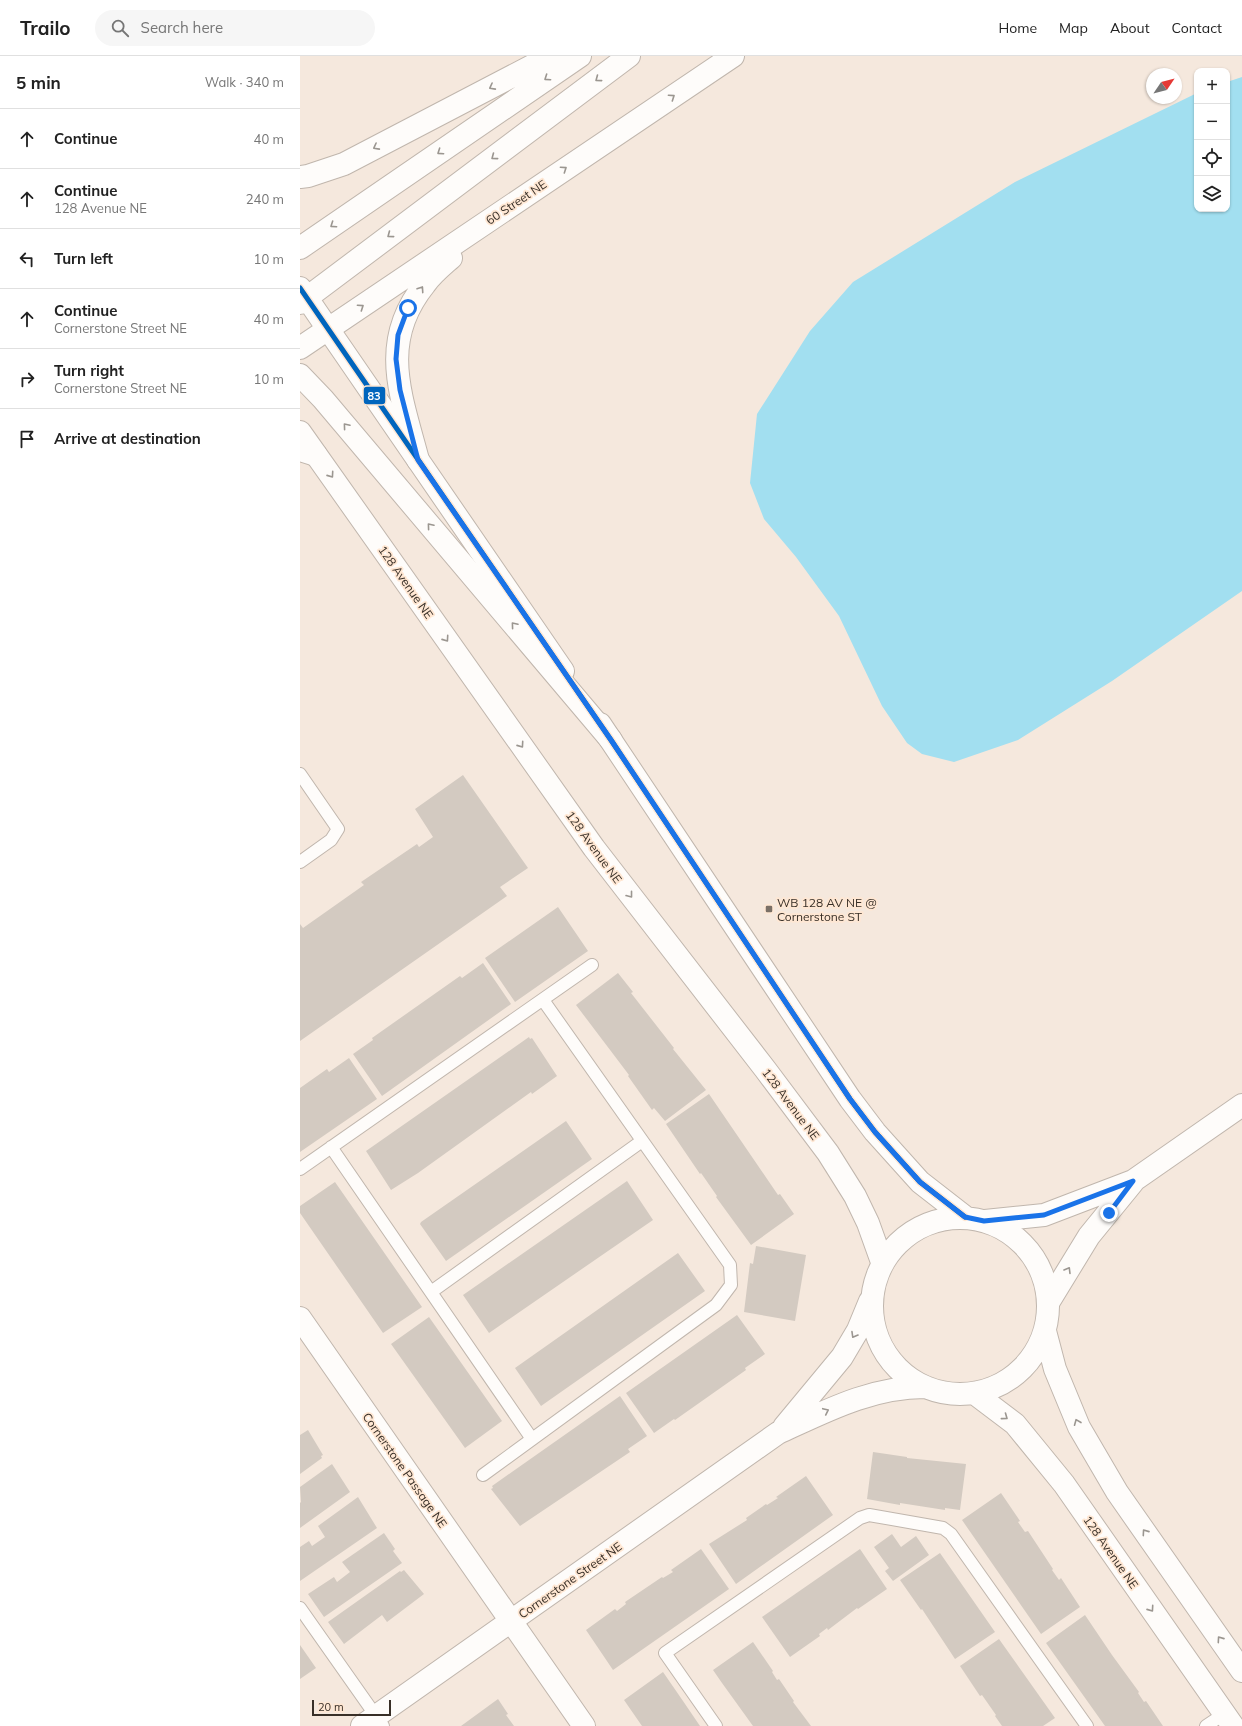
<!DOCTYPE html>
<meta charset="utf-8">
<style>
body{margin:0;font-family:Mulish,sans-serif;background:#f6f6f6;color:#222}
.controls{position:absolute;right:12px;top:12px;display:grid;overflow:hidden;border-radius:8px;box-shadow:0 1px 3px #0004}
.controls button{width:36px;height:36px;display:grid;place-items:center;padding:0;border:0;border-bottom:1px solid #e0e0e0;background:#fff;color:#222;font:20px sans-serif}
.compass{position:absolute;left:846px;top:12px;width:36px;height:36px;border-radius:50%;background:#fff;box-shadow:0 1px 3px #0004;rotate:55deg}
.scale{position:absolute;left:12px;bottom:10px;width:79px;box-sizing:border-box;padding-left:4px;border:2px solid #382f27;border-top:0;font-size:11px;line-height:14px;white-space:nowrap;color:#382f27;-webkit-text-stroke:3px #ffe7d3;paint-order:stroke}
.stop{position:absolute;width:12px;height:12px;margin:-9px;border:3px solid #1a73e8;border-radius:50%;background:#fff}
.stop.end{background:#1a73e8;border-color:#fff;box-shadow:0 1px 4px #0008}
.list{margin:0;padding:0;list-style:none}
h2{display:flex;justify-content:space-between;align-items:center;height:52px;margin:0;padding:0 16px;font-size:17px}
h2 small{font-size:13px;font-weight:400;color:#767676}
.list li{display:grid;grid-template-columns:26px 1fr auto;gap:12px;align-items:center;box-sizing:border-box;height:60px;padding:0 16px;border-top:1px solid #e0e0e0}
.list b{display:block;font-size:15px;white-space:nowrap}
.list p{margin:0;font-size:13px;white-space:nowrap;color:#767676}
.list em{font-size:13px;font-style:normal;color:#767676}
.icon{flex:none;width:22px;height:22px;fill:none;stroke:currentColor;stroke-width:2;stroke-linecap:round;stroke-linejoin:round}
.map{position:relative;flex:none;width:942px;height:1670px;overflow:hidden}
header{display:flex;align-items:center;gap:24px;box-sizing:border-box;height:56px;padding:0 20px;background:#fff;border-bottom:1px solid #e0e0e0}
header strong{font-size:19px}
nav{display:flex;gap:22px;margin-inline-start:auto;font-size:14px}
.search{width:280px;height:36px;background:#f6f6f6;display:flex;align-items:center;gap:10px;box-sizing:border-box;padding:0 14px;border-radius:22px;color:#767676;font-size:15px}
main{display:flex}
aside{flex:1;background:#fff}
.map>svg:first-child{display:block}
.water{fill:#a2dff0}
.building{fill:#d3cac1}
.lines{fill:none;stroke-linecap:round;stroke-linejoin:round}
.service-casing{stroke:#c0b6ad;stroke-width:14}
.minor-casing{stroke:#c0b6ad;stroke-width:24}
.tertiary-casing{stroke:#c0b6ad;stroke-width:24}
.secondary-casing{stroke:#c0b6ad;stroke-width:24}
.service{stroke:#fefcfa;stroke-width:12}
.minor{stroke:#fefcfa;stroke-width:22}
.tertiary{stroke:#fefcfa;stroke-width:22}
.secondary{stroke:#fefcfa;stroke-width:22}
.bus-1-casing{stroke:#ffe7d3;stroke-width:8}
.bus-1{stroke:#0065bd;stroke-width:5}
.oneway{stroke:#9b9690}
.route{stroke:#1a73e8;stroke-width:5}
.poi-dot{fill:#7a7067;stroke:#ffe7d3;stroke-width:1.5}
.labels{text-anchor:middle;dominant-baseline:central;stroke-width:3.5;stroke-linejoin:round;paint-order:stroke}
.street-label{font-size:12px;fill:#382f27;stroke:#ffe7d3}
.poi-label{font-size:12px;fill:#382f27;stroke:#ffe7d3;text-anchor:start}
.line-badge{stroke:#ffe7d3;stroke-width:1.5}
.badge-label{font-size:11px;text-anchor:middle;font-weight:bold;fill:#fff}
</style>
<header>
<strong>Trailo</strong>
<div class="search"><svg class="icon" aria-label="search" viewBox="0 0 24 24"><circle cx="10" cy="10" r="6"/><path d="M15 15l6 6"/></svg>Search here</div>
<nav><a>Home</a><a>Map</a><a>About</a><a>Contact</a></nav>
</header>
<main>
<aside>
<h2>5 min<small>Walk · 340 m</small></h2>
<ul class="list">
<li><svg class="icon" aria-label="ahead" viewBox="0 0 24 24"><path d="M12 20V5M6 11l6-6 6 6"/></svg><div><b>Continue</b></div><em>40 m</em></li>
<li><svg class="icon" aria-label="ahead" viewBox="0 0 24 24"><path d="M12 20V5M6 11l6-6 6 6"/></svg><div><b>Continue</b><p>128 Avenue NE</p></div><em>240 m</em></li>
<li><svg class="icon" aria-label="left" viewBox="0 0 24 24"><path d="M17 20v-9H6M10 6l-5 5 5 5"/></svg><div><b>Turn left</b></div><em>10 m</em></li>
<li><svg class="icon" aria-label="ahead" viewBox="0 0 24 24"><path d="M12 20V5M6 11l6-6 6 6"/></svg><div><b>Continue</b><p>Cornerstone Street NE</p></div><em>40 m</em></li>
<li><svg class="icon" aria-label="right" viewBox="0 0 24 24"><path d="M7 20v-9h11M14 6l5 5-5 5"/></svg><div><b>Turn right</b><p>Cornerstone Street NE</p></div><em>10 m</em></li>
<li><svg class="icon" aria-label="arrive" viewBox="0 0 24 24"><path d="M6 21V4h12l-3 4 3 4H6"/></svg><div><b>Arrive at destination</b></div></li>
</ul>
</aside>
<div class="map">
<svg width="942" height="1670" viewBox="0 0 942 1670">
<rect width="100%" height="100%" fill="#f5e8dd"/>
<!-- water -->
<path class="water" d="M942 21V535L812 625 718 684 654 706 622 698 607 687 582 650 539 560 496 501 464 463 450 427 457 358 510 275 553 226 715 126 897 37V153H927V26Z"/>
<!-- building -->
<path class="building" d="M163 719 228 812 200 831 207 840 0 985V868L3 872 64 829 61 826 117 788 119 791 133 781 115 753Z
M258 851 288 895 215 946 185 902Z
M183 907 211 948 82 1040 53 998 73 984 72 982 160 920 162 922Z
M318 917 333 936 331 937 374 992 373 993 406 1034 365 1065 354 1052 352 1054 328 1020 329 1019 276 949Z
M229 981 230 983 232 982 257 1020 232 1038 231 1036 118 1117 91 1134 66 1095Z
M49 1002 77 1043 0 1096V1032L27 1013 29 1016Z
M409 1038 478 1139 480 1138 494 1158 451 1189 416 1141 417 1140 401 1117 400 1118 366 1068Z
M266 1065 292 1103 146 1205 120 1168 121 1166Z
M327 1125 353 1164 189 1277 163 1239Z
M35 1126 122 1251 83 1277 0 1157V1150Z
M456 1190 506 1199 495 1265 444 1256 450 1207 453 1208Z
M378 1197 405 1235 241 1350 215 1312Z
M437 1259 465 1298 445 1312 446 1314 375 1364 374 1363 354 1377 326 1337Z
M129 1261 202 1365 165 1392 91 1288Z
M320 1340 347 1380 328 1393 330 1396 220 1470 191 1433 193 1432 192 1430Z
M8 1374 23 1399 21 1400 22 1402 0 1418V1379Z
M573 1396 607 1401V1402L666 1408 660 1454 645 1452V1454L600 1447V1449L567 1443Z
M32 1408 50 1436 0 1472V1447L1 1446 0 1431Z
M506 1420 533 1459 436 1528 409 1488 447 1464 446 1462 466 1448 467 1449 478 1442 476 1441Z
M701 1437 720 1465 718 1466 725 1476 728 1475 753 1513 752 1514 759 1524 761 1522 780 1551 741 1578 662 1464Z
M58 1441 77 1472 0 1525V1491L9 1485 12 1490 25 1481 18 1470Z
M84 1477 95 1493 93 1495 102 1507 24 1561 8 1538 34 1521 37 1526 50 1516 42 1506Z
M592 1478 601 1491 616 1480 629 1499 593 1525 585 1515 589 1512 574 1491Z
M401 1493 429 1533 313 1614 286 1574 315 1553 317 1555 326 1548 325 1546 362 1521 363 1522 373 1516 371 1514Z
M560 1493 587 1533 558 1553 557 1552 528 1574 527 1572 519 1578 520 1580 490 1601 462 1561Z
M640 1497 695 1576 655 1603 622 1553 621 1554 600 1524Z
M104 1514 124 1538 87 1566 82 1559 44 1588 28 1566 100 1515 101 1516Z
M785 1559 812 1599 839 1636 838 1637 844 1646 846 1645 863 1670H805L746 1587Z
M699 1583 755 1662 743 1670H702L695 1660 696 1659 682 1639 680 1640 660 1610Z
M453 1586 473 1615 472 1616 477 1624 479 1623 494 1645 493 1646 511 1670H453L422 1627 413 1614Z
M0 1589 16 1612 0 1623Z
M363 1616 383 1645 400 1670H342L324 1644Z
M198 1643 208 1658 206 1659 214 1670H161Z"/>
<g class="lines">
<!-- service casing -->
<g class="service-casing">
<path id="service" d="M0 718 38 773 31 784 0 806
M31 1091 232 1383
M0 1113 292 909
M131 1236 342 1085
M183 1419 416 1249 431 1229 430 1209 243 944
M0 1552 83 1670
M416 1670 365 1597 560 1462 569 1459 643 1472 651 1478 787 1670
M906 1670 924 1658"/>
</g>
<!-- minor casing -->
<g class="minor-casing">
<path id="minor" d="M685 1165 744 1159 833 1125 942 1049
M748 1247 789 1180 833 1126
M0 1262 284 1670"/>
</g>
<!-- tertiary casing -->
<g class="tertiary-casing">
<path id="tertiary" d="M28 273 263 615
M0 376 294 792 465 1013 528 1097 555 1140 568 1167 582 1206
M300 668 550 1043 575 1076 620 1126 665 1161
M572 1250a88 88 0 1 1 176 0a88 88 0 1 1-176 0Z
M745 1275 755 1313 779 1371 817 1436 942 1615
M674 1337 715 1368 764 1428 933 1670
M484 1371 542 1301 558 1274 570 1245
M62 1670 478 1377C526 1355 571 1331 625 1331"/>
</g>
<!-- secondary casing -->
<g class="secondary-casing">
<path id="secondary" d="M0 121 8 120 44 108 251 0
M0 192 280 0
M0 232 28 273
M0 247 329 0
M0 292 433 0
M0 319 23 343 311 684
M0 394 16 399
M118 404C101 339 78 286 125 228 132 218 142 210 151 202"/>
</g>
<!-- service -->
<use href="#service" class="service"/>
<!-- minor -->
<use href="#minor" class="minor"/>
<!-- tertiary -->
<use href="#tertiary" class="tertiary"/>
<!-- secondary -->
<use href="#secondary" class="secondary"/>
<!-- bus-1 casing -->
<g class="bus-1-casing">
<path id="bus-1" d="M0 232 311 684 550 1043 575 1076 620 1126 665 1161"/>
</g>
<!-- bus-1 -->
<use href="#bus-1" class="bus-1"/>
</g>
<!-- one-way arrows -->
<defs><path id="oneway-chevron" d="M-2-3.5L2.5 0L-2 3.5" fill="none" stroke-width="1.6" stroke-linecap="round" stroke-linejoin="round"/></defs>
<g class="oneway">
<use href="#oneway-chevron" transform="translate(247 22) rotate(146)"/>
<use href="#oneway-chevron" transform="translate(298 23) rotate(143)"/>
<use href="#oneway-chevron" transform="translate(192 31) rotate(152)"/>
<use href="#oneway-chevron" transform="translate(372 41) rotate(-34)"/>
<use href="#oneway-chevron" transform="translate(76 91) rotate(152)"/>
<use href="#oneway-chevron" transform="translate(140 96) rotate(146)"/>
<use href="#oneway-chevron" transform="translate(194 101) rotate(143)"/>
<use href="#oneway-chevron" transform="translate(264 113) rotate(-34)"/>
<use href="#oneway-chevron" transform="translate(33 169) rotate(146)"/>
<use href="#oneway-chevron" transform="translate(90 179) rotate(143)"/>
<use href="#oneway-chevron" transform="translate(121 233) rotate(-56)"/>
<use href="#oneway-chevron" transform="translate(61 251) rotate(-34)"/>
<use href="#oneway-chevron" transform="translate(46 370) rotate(-130)"/>
<use href="#oneway-chevron" transform="translate(31 419) rotate(55)"/>
<use href="#oneway-chevron" transform="translate(130 470) rotate(-130)"/>
<use href="#oneway-chevron" transform="translate(214 569) rotate(-130)"/>
<use href="#oneway-chevron" transform="translate(146 583) rotate(55)"/>
<use href="#oneway-chevron" transform="translate(221 689) rotate(55)"/>
<use href="#oneway-chevron" transform="translate(330 839) rotate(52)"/>
<use href="#oneway-chevron" transform="translate(768 1214) rotate(-59)"/>
<use href="#oneway-chevron" transform="translate(554 1279) rotate(120)"/>
<use href="#oneway-chevron" transform="translate(526 1355) rotate(-25)"/>
<use href="#oneway-chevron" transform="translate(705 1361) rotate(36)"/>
<use href="#oneway-chevron" transform="translate(777 1366) rotate(-112)"/>
<use href="#oneway-chevron" transform="translate(845 1476) rotate(-125)"/>
<use href="#oneway-chevron" transform="translate(851 1553) rotate(55)"/>
<use href="#oneway-chevron" transform="translate(920 1583) rotate(-125)"/>
</g>
<g class="lines">
<!-- route -->
<path class="route" d="M108 252 98 279 96 303 100 334 118 404 311 684 550 1043 575 1076 620 1126 665 1161 684 1165 744 1159 833 1125 809 1157"/>
</g>
<!-- markers -->
<rect class="poi-dot" x="465" y="849" width="8" height="8" rx="2"/>
<g class="labels">
<!-- street labels -->
<g class="street-label">
<text transform="translate(216 146) rotate(-34)">60 Street NE</text>
<text transform="translate(106 526) rotate(55)">128 Avenue NE</text>
<text transform="translate(294 791) rotate(54)">128 Avenue NE</text>
<text transform="translate(491 1048) rotate(53)">128 Avenue NE</text>
<text transform="translate(105 1414) rotate(55)">Cornerstone Passage NE</text>
<text transform="translate(811 1496) rotate(55)">128 Avenue NE</text>
<text transform="translate(270 1524) rotate(-35)">Cornerstone Street NE</text>
</g>
<!-- poi labels -->
<g class="poi-label">
<text x="477" y="846">WB 128 AV NE @<tspan x="477" dy="14">Cornerstone ST</tspan></text>
</g>
</g>
<rect class="line-badge" x="63" y="330" width="23" height="19" rx="4" fill="#0065bd"/>
<g class="badge-label">
<text x="74" y="344">83</text>
</g>
</svg>
<div class="controls">
<button>+</button>
<button>−</button>
<button><svg class="icon" aria-label="locate" viewBox="0 0 24 24"><circle cx="12" cy="12" r="6"/><path d="M12 2v4M12 18v4M2 12h4M18 12h4"/></svg></button>
<button><svg class="icon" aria-label="layers" viewBox="0 0 24 24"><path d="M12 4l9 5-9 5-9-5zM3 14l9 5 9-5"/></svg></button>
</div>
<svg class="compass" viewBox="-18 -18 36 36"><path d="M0-13l5 13h-10z" fill="#e53935"/><path d="M0 13l5-13h-10z" fill="#767676"/></svg>
<div class="scale">20 m</div>
<div class="stop" style="left:108px;top:252px"></div>
<div class="stop end" style="left:809px;top:1157px"></div>
</div>
</main>
